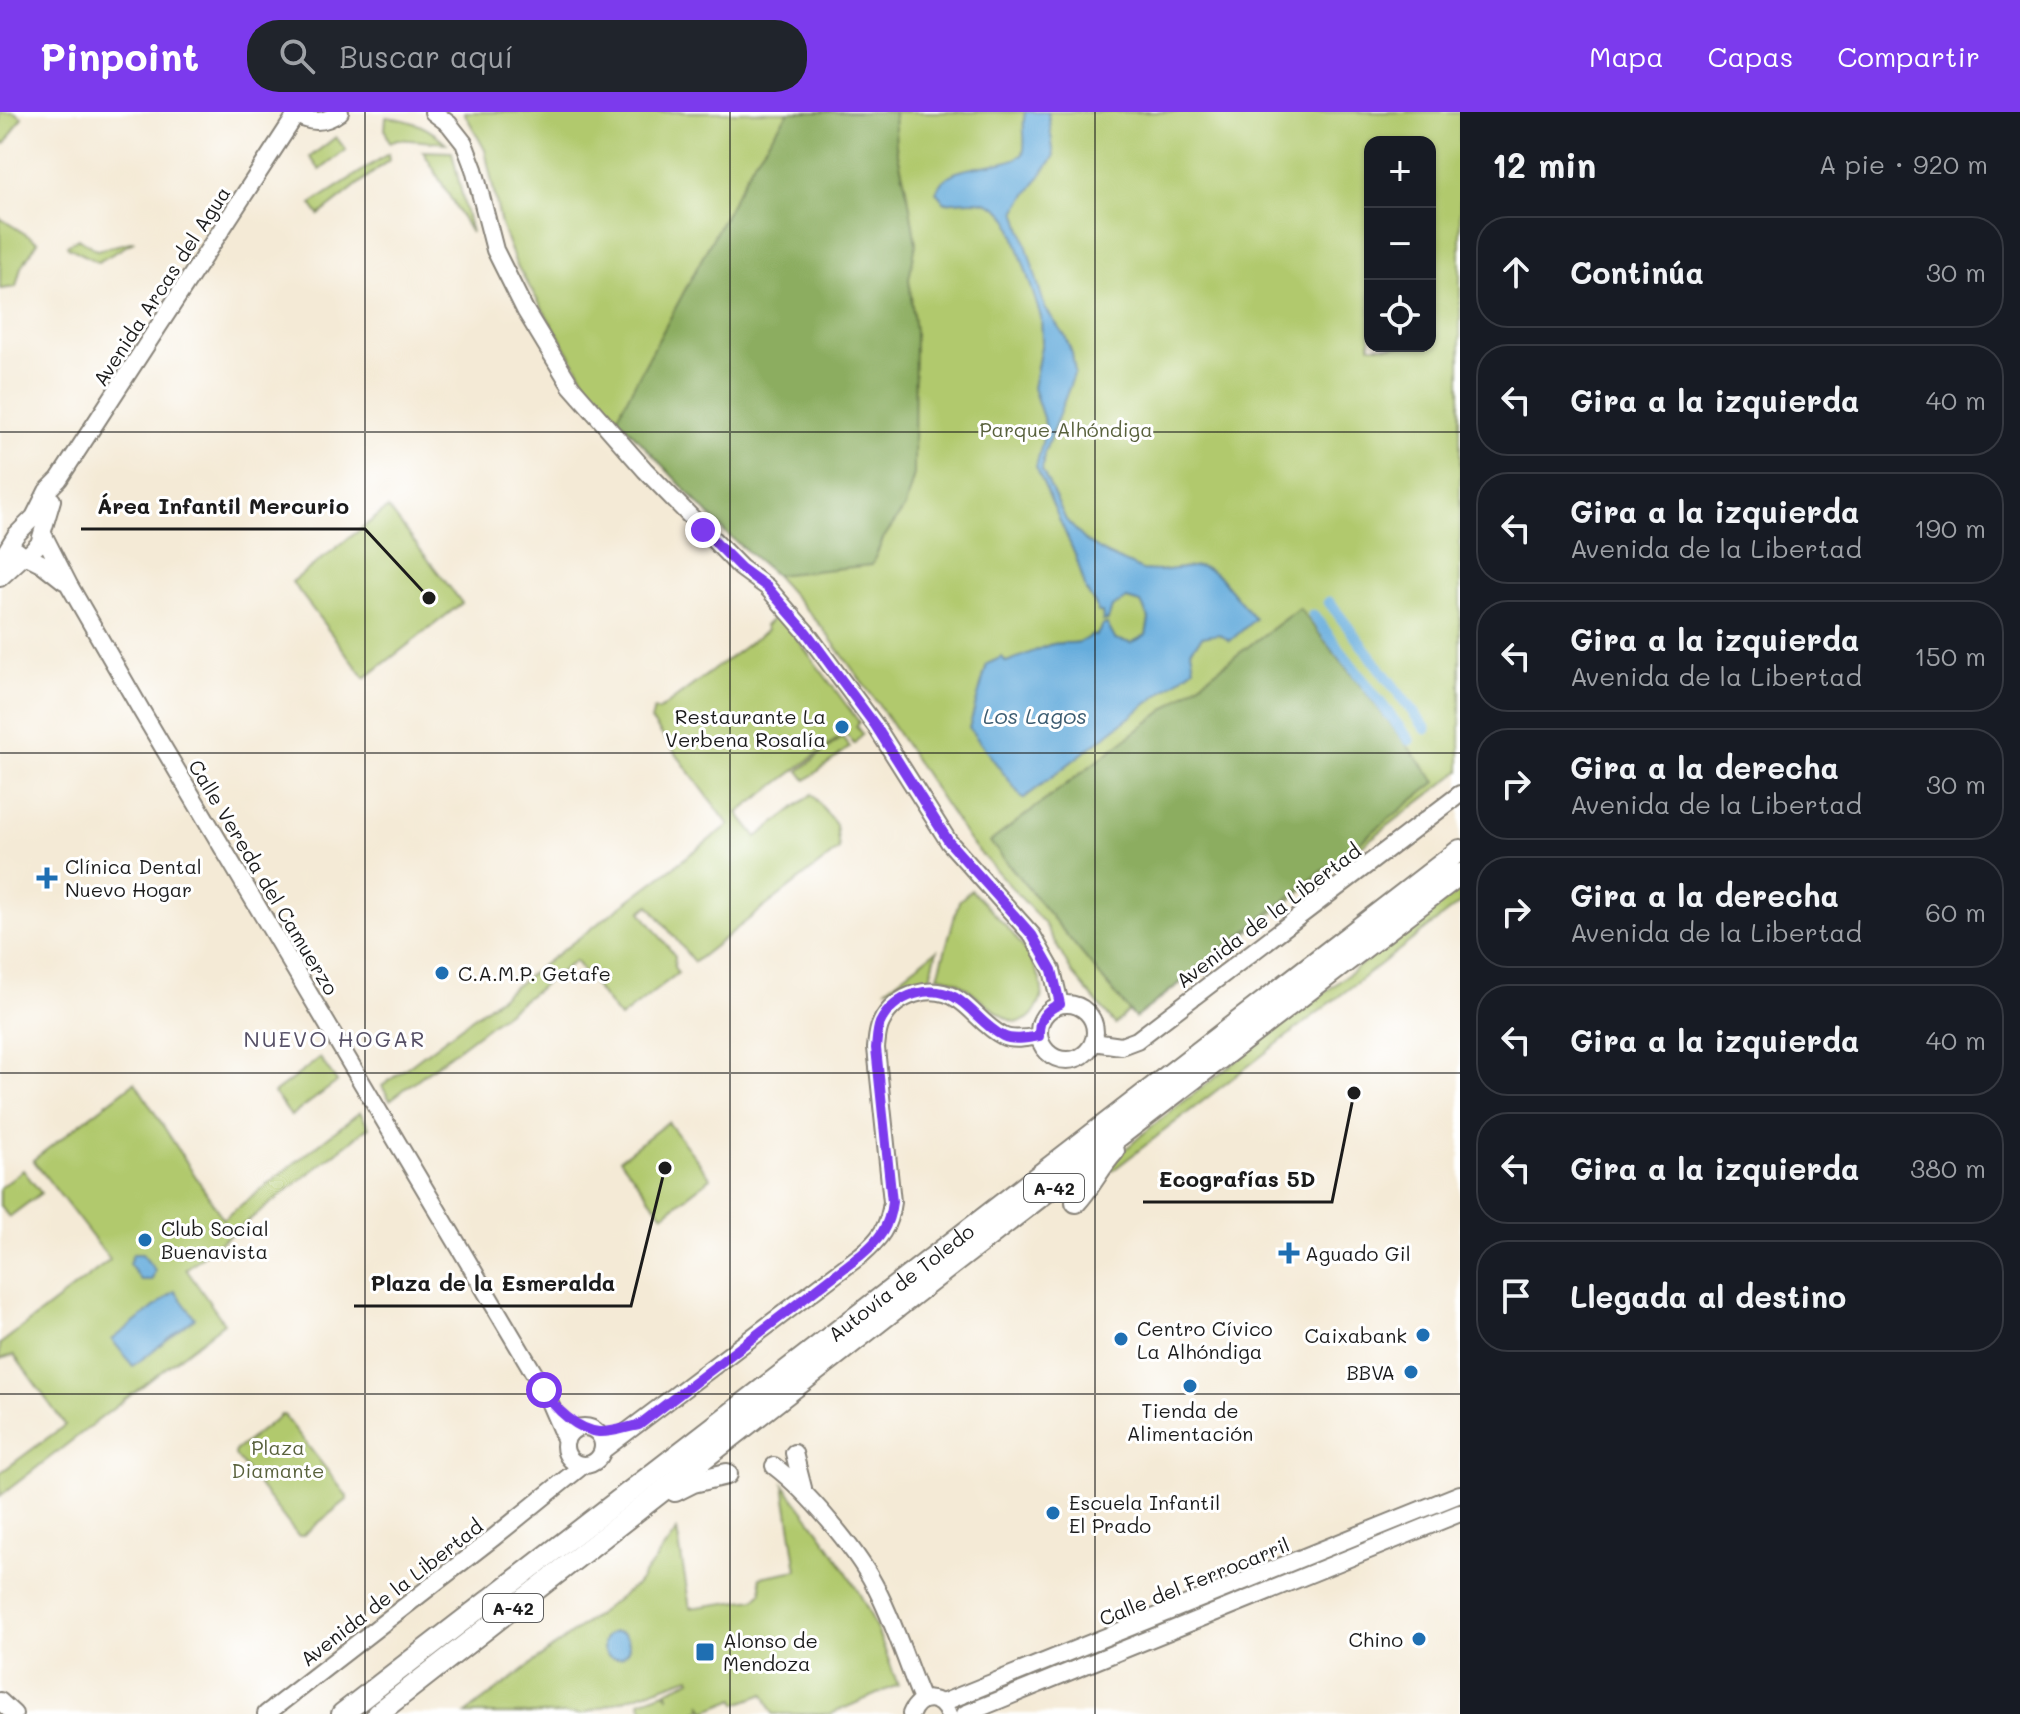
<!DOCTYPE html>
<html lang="es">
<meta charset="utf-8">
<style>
body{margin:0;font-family:Mali,sans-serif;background:#20242c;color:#f1f3f6}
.controls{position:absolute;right:24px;top:24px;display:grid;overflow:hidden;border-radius:16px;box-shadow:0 2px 6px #0004}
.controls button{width:72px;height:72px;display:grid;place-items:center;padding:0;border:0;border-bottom:2px solid #363941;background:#171b24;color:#f1f3f6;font:40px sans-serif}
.stop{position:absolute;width:24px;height:24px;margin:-18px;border:6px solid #7c3aed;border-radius:50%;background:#fff}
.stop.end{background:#7c3aed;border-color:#fff;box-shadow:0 2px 8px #0008}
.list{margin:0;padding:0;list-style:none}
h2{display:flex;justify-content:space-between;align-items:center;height:104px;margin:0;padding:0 32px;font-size:34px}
h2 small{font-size:26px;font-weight:400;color:#9ea1a6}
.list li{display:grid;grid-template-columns:52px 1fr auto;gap:24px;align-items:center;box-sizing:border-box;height:112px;margin:0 16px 16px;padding:0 16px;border:2px solid #363941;border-radius:32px}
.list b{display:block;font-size:30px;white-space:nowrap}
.list p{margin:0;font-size:26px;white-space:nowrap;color:#9ea1a6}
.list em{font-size:26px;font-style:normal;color:#9ea1a6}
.icon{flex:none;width:44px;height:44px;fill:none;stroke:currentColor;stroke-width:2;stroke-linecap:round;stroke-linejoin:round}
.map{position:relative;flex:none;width:1460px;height:1602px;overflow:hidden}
header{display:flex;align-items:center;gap:48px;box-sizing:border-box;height:112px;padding:0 40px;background:#7c3aed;color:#fff}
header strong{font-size:38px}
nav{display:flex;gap:44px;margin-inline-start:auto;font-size:28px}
.search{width:560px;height:72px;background:#20242c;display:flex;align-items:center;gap:20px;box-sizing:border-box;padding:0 28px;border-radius:32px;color:#9ea1a6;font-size:30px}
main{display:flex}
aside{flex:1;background:#171b24}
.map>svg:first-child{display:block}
.green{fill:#b1c96d;stroke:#667244;stroke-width:2;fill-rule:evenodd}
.forest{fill:#8cad60;stroke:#54643e;stroke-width:2}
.water{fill:#65acdc;stroke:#40647c;stroke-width:2}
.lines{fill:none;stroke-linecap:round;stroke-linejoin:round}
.canal{stroke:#65acdc;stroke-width:11}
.secondary-casing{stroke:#888379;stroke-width:20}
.highway-casing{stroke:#888379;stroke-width:24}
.secondary{stroke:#fff;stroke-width:16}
.highway{stroke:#fff;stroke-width:20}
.route{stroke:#7c3aed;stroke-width:10}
.grid{fill:none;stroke:#1c1c1c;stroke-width:2;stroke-opacity:0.55}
.poi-dot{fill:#1f6fb2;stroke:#fff;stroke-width:3}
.labels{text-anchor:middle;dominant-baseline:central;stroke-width:6;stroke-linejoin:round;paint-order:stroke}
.shield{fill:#fff;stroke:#606060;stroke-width:2}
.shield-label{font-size:18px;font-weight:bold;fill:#1c1c1c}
.street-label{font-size:20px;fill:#1c1c1c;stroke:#fff}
.park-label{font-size:20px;fill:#58613c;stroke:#fff}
.poi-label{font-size:20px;fill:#1c1c1c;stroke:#fff;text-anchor:start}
.water-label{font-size:22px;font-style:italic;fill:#3d5d72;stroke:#fff}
.neighbourhood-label{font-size:22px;letter-spacing:2px;fill:#575167;stroke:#fff}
.leader{fill:none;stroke:#1c1c1c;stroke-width:3}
.callout-dot{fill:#1c1c1c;stroke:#fff;stroke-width:3}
.callout-label{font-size:22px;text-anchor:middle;font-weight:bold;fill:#1c1c1c;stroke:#fff;stroke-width:6;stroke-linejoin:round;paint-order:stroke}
</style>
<header>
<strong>Pinpoint</strong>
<div class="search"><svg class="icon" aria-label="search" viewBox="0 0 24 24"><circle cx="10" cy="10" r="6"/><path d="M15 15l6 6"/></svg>Buscar aquí</div>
<nav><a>Mapa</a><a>Capas</a><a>Compartir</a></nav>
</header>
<main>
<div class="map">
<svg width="1460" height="1602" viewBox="0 0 1460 1602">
<rect width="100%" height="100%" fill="#fff"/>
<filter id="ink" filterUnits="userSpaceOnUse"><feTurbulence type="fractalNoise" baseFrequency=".0125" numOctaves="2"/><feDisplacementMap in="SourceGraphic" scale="16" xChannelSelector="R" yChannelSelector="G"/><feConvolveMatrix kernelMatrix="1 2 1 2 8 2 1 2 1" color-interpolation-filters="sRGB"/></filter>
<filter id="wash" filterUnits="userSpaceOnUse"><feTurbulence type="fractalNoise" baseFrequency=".006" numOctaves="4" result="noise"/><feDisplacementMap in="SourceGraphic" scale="32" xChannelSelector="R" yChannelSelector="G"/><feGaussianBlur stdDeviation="1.8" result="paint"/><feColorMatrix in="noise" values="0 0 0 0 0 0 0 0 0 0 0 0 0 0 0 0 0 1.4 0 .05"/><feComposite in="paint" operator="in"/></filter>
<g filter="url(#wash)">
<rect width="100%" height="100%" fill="#f4ead6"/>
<!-- green -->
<path class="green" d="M0 0H14L22 5 5 32 0 28Z
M464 0H1460V659L1135 906 1129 899 1115 912 1072 861 1044 811 970 730 878 592 821 514 775 463 726 421 586 270 516 152 501 113 485 38ZM1370 30H1430V234H1370Z
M386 5C412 8 427 14 446 31L397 27 390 31 385 18Z
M336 25 346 38 320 58 310 45Z
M423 39 452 40 471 121Z
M388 42 389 48 319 103 311 92Z
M0 106 38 130 21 155 16 175 0 177Z
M78 126 97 138 135 129 98 150 68 135 67 133Z
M388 396 462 491 365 566 292 470Z
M778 501 859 610 856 614 862 622 854 632 845 621 738 701 757 725 812 682 836 713 839 737 694 850 649 793 641 800 675 844 674 855 678 861 620 906 575 849 390 988 382 974 729 713 651 608 654 597 658 599 767 518 765 514Z
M842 625 850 635 806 668 799 659Z
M1460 776V791L1112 1059 1109 1054 1112 1049 1151 1015Z
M971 778C996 804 1026 830 1039 865 1044 879 1043 887 1035 899 1009 937 976 864 938 864L959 789Z
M937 838 930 866C915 868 902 875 887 876Z
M320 946 337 970 291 1004 274 981Z
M135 970 223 1107 360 1000 369 1015 186 1157 224 1211 0 1384V1361L65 1313 14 1243 0 1247V1232L110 1148 33 1048Z
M668 1010 711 1066 663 1103 620 1047Z
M23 1058 41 1081 9 1105 0 1094V1076Z
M281 1303H284L347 1384V1388L302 1424H298L235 1343V1339Z
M784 1373C815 1413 845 1452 868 1498 880 1522 888 1548 898 1573L831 1602H773L764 1582 737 1592 735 1587 705 1599 701 1591 703 1597 691 1602H645L640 1589 665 1580 669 1586 666 1579 691 1568 690 1565 583 1602H465L636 1473 677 1419 690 1496 755 1487 762 1480 760 1465 797 1458Z"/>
<!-- forest -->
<path class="forest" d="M789 0H894L896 34 909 89 916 132 909 167 915 219 914 362 905 395 883 427 872 453 775 463 726 421 617 305 754 49Z
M1299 496 1436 670 1135 906 990 730Z"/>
<!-- water -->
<path class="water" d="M1025 0H1048L1054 45 1016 98 1045 196 1065 224 1072 241 1075 260 1044 342 1042 358 1066 408 1086 429 1107 442 1142 458 1159 459 1198 454 1206 456 1219 464 1255 507 1230 529 1219 522 1202 525 1191 538 1194 556 1023 687 969 616 987 552 1002 545 1006 550C1021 545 1034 539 1049 533 1066 527 1074 537 1092 523L1096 524 1103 513 1107 512 1115 527 1131 531 1146 523 1149 507 1141 491 1127 487 1112 495 1108 508 1103 509 1102 500H1098L1095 492 1086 478 1076 445 1036 355 1046 315 1033 276 1042 229 1041 205 1009 108C993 84 970 88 945 91L936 80C947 47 999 60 1023 42 1027 28 1021 16 1025 0Z
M133 1142H142L155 1158 152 1168H141L129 1152Z
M175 1179 195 1206 133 1254 112 1228Z
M603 1533a13 13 0 1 1 26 0a13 13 0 1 1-26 0Z"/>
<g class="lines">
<!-- canal -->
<path class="canal" d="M1329 490 1426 617
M1313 503 1409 628"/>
</g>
</g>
<g filter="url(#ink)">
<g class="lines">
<!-- secondary casing -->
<g class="secondary-casing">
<path id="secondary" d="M293 0C309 12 324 12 340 0
M433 0 449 12 464 31 474 57 495 138 525 198 571 274 645 358 741 456 767 475 806 520 875 613 949 730 1032 823 1052 858 1060 892
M52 388 39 432 27 444 41 451 64 469
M43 422 69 473 141 598 544 1278 566 1329
M0 449 16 423 34 405 47 379 59 367 296 3
M0 466 24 444 16 438
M1039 920a28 28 0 1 1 56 0a28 28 0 1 1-56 0Z
M1093 930 1121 934 1137 928 1460 682
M565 1334a19 19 0 1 1 38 0a19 19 0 1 1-38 0Z
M603 1338 861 1143C880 1127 889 1115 892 1090L876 936C877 928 877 919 881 911 894 882 933 870 959 888 975 899 985 915 1003 924 1013 929 1028 926 1039 924
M794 1341 803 1376
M774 1354C807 1379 855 1436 874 1472 894 1509 906 1550 922 1588
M0 1589 14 1602
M942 1591 1460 1382
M266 1602 493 1426 582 1354
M911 1602C919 1582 940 1583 948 1602
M965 1602 1460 1401"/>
</g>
<!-- highway casing -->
<g class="highway-casing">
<g id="highway">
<path d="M1076 1090C1091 1074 1099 1055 1114 1039"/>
<path d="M675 1379 693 1370 727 1362"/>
<path id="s1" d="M342 1602 1460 738"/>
<path d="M377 1602 954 1151 1460 762"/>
</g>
</g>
<!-- secondary -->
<use href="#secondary" class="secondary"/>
<!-- highway -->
<use href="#highway" class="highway"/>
</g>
</g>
<g class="lines" filter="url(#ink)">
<!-- route -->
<path class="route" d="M544 1278C555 1298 578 1318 599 1320 611 1321 627 1315 639 1313L861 1143C880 1127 889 1115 892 1090L876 936C877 928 877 919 880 911 894 882 933 870 959 888 975 899 985 915 1003 924 1013 929 1028 926 1039 924 1038 908 1045 898 1060 892L1052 858 1032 823 949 730 875 613 806 520 767 475 741 456 703 418"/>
</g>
<!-- grid -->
<path class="grid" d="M365 0V1602M730 0V1602M1095 0V1602M0 320H1460M0 641H1460M0 961H1460M0 1282H1460"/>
<!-- markers -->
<g class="poi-dot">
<circle cx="842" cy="615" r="8"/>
<path d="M43 754h8v8h8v8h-8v8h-8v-8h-8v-8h8z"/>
<circle cx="442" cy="861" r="8"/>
<circle cx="145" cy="1128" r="8"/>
<path d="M1285 1129h8v8h8v8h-8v8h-8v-8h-8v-8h8z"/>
<circle cx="1423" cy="1223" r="8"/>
<circle cx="1121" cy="1227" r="8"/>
<circle cx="1411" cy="1260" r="8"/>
<circle cx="1190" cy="1274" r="8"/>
<circle cx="1053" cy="1401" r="8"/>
<circle cx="1419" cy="1527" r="8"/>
<rect x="695" y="1530" width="20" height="20" rx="4"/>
</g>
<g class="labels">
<!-- shield labels -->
<g class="shield">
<rect x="1024" y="1062" width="60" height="28" rx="6"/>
<rect x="483" y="1482" width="60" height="28" rx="6"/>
</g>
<g class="shield-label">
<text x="1054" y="1076">A-42</text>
<text x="513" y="1496">A-42</text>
</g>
<!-- street labels -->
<g class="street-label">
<text transform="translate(161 174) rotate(-57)">Avenida Arcas del Agua</text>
<text transform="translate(264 765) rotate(59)">Calle Vereda del Camuerzo</text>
<text transform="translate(1268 803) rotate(-37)">Avenida de la Libertad</text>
<text stroke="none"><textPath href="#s1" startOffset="706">Autovía de Toledo</textPath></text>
<text transform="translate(1194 1469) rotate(-22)">Calle del Ferrocarril</text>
<text transform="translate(391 1480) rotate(-38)">Avenida de la Libertad</text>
</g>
<!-- park labels -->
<g class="park-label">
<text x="1066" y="317">Parque Alhóndiga</text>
<text x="278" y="1335">Plaza<tspan x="278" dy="23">Diamante</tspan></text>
</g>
<!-- poi labels -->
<g class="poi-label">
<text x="826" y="604" text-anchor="end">Restaurante La<tspan x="826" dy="23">Verbena Rosalía</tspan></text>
<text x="65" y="754">Clínica Dental<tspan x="65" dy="23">Nuevo Hogar</tspan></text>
<text x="458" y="861">C.A.M.P. Getafe</text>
<text x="161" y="1116">Club Social<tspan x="161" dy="23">Buenavista</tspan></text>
<text x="1305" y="1141">Aguado Gil</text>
<text x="1137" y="1216">Centro Cívico<tspan x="1137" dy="23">La Alhóndiga</tspan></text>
<text x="1407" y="1223" text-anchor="end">Caixabank</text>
<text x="1395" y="1260" text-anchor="end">BBVA</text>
<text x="1190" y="1298" text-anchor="middle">Tienda de<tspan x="1190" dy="23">Alimentación</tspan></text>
<text x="1069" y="1390">Escuela Infantil<tspan x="1069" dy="23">El Prado</tspan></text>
<text x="1403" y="1527" text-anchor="end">Chino</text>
<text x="723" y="1528">Alonso de<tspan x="723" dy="23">Mendoza</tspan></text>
</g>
<!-- water labels -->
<g class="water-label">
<text x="1035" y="603">Los Lagos</text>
</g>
<!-- neighbourhood labels -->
<g class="neighbourhood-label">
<text x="335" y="926">NUEVO HOGAR</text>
</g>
</g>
<!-- callouts -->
<path class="leader" d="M429 486L365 417H81M1354 981L1332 1090H1143M665 1056L631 1194H354"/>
<g class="callout-dot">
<circle cx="429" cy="486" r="8"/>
<circle cx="1354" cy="981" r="8"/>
<circle cx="665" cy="1056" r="8"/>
</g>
<g class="callout-label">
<text x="223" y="402">Área Infantil Mercurio</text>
<text x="1237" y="1075">Ecografías 5D</text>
<text x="493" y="1179">Plaza de la Esmeralda</text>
</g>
</svg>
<div class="controls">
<button>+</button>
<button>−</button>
<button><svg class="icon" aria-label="locate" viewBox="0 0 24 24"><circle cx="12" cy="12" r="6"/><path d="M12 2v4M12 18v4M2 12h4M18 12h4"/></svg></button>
</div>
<div class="stop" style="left:544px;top:1278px"></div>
<div class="stop end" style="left:703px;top:418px"></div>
</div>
<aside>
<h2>12 min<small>A pie · 920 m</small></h2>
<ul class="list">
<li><svg class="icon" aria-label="ahead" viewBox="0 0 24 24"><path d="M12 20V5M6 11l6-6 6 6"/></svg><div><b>Continúa</b></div><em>30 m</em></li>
<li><svg class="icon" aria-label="left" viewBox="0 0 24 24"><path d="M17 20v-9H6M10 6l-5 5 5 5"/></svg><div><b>Gira a la izquierda</b></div><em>40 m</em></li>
<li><svg class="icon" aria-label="left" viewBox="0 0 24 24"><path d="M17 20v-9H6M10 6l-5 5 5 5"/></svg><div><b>Gira a la izquierda</b><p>Avenida de la Libertad</p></div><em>190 m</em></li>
<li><svg class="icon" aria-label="left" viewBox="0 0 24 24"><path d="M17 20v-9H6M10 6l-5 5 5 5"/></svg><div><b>Gira a la izquierda</b><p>Avenida de la Libertad</p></div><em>150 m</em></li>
<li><svg class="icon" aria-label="right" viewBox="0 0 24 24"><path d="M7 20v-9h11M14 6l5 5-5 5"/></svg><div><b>Gira a la derecha</b><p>Avenida de la Libertad</p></div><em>30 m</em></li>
<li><svg class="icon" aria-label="right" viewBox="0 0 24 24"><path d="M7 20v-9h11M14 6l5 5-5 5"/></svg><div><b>Gira a la derecha</b><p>Avenida de la Libertad</p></div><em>60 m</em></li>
<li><svg class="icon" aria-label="left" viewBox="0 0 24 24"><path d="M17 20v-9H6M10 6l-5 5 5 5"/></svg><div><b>Gira a la izquierda</b></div><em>40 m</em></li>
<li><svg class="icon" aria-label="left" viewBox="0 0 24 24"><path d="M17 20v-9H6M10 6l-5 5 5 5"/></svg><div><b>Gira a la izquierda</b></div><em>380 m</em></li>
<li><svg class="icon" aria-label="arrive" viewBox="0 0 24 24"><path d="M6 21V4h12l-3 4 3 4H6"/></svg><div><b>Llegada al destino</b></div></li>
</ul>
</aside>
</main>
